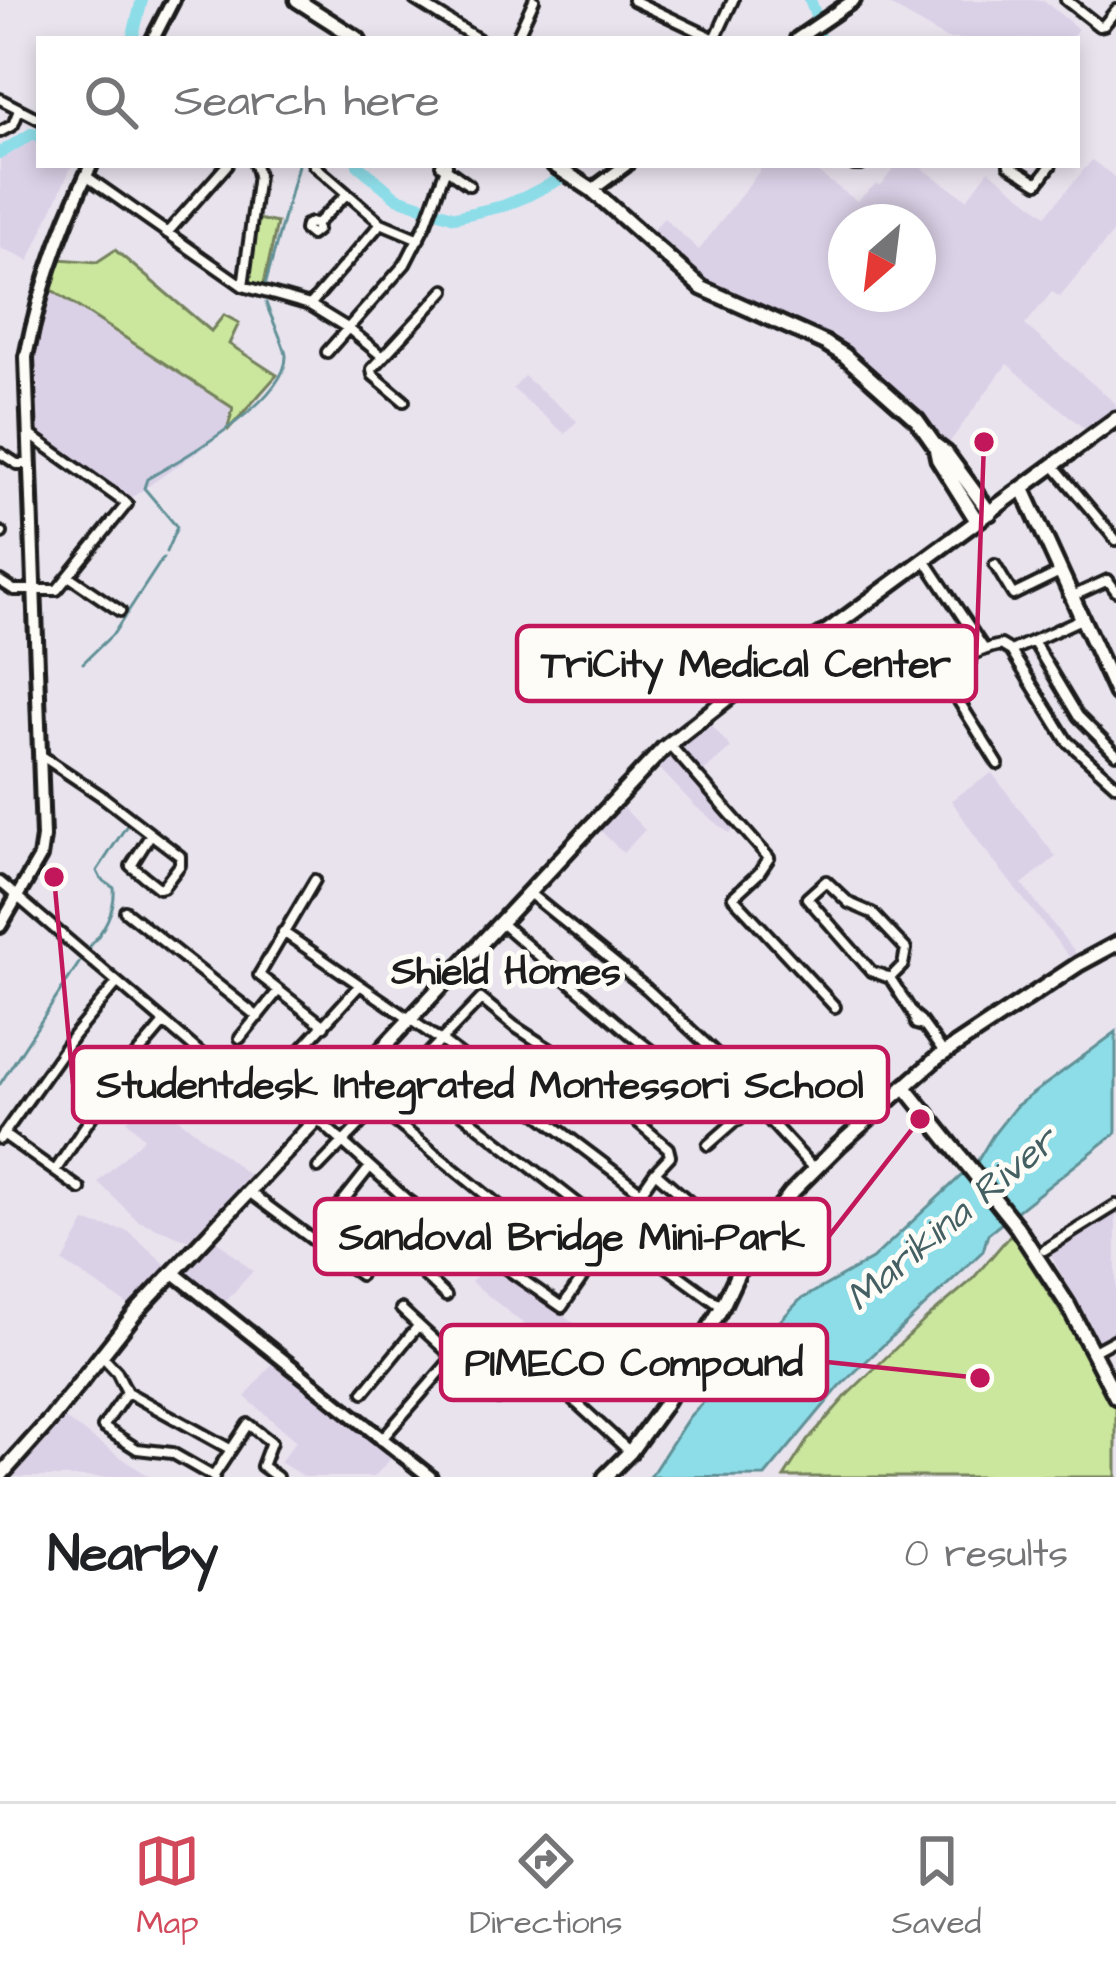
<!DOCTYPE html>
<style>
body{margin:0;font-family:"Architects Daughter",sans-serif;background:#f2f2f2;color:#202124}
.compass{position:absolute;left:828px;top:204px;width:108px;height:108px;border-radius:50%;background:#fff;box-shadow:0 6px 18px #0003;rotate:208deg}
.list{margin:0;padding:0;list-style:none}
h2{display:flex;justify-content:space-between;align-items:center;height:156px;margin:0;padding:0 48px;font-size:51px}
h2 small{font-size:39px;font-weight:400;color:#757577}
.icon{flex:none;width:66px;height:66px;fill:none;stroke:currentColor;stroke-width:2;stroke-linecap:round;stroke-linejoin:round}
.map{position:relative;flex:none;width:1116px;height:1477px;overflow:hidden}
.search{position:absolute;background:#fff;box-shadow:0 6px 18px #0003;left:36px;right:36px;top:36px;height:132px;display:flex;align-items:center;gap:30px;box-sizing:border-box;padding:0 42px;border-radius:0px;color:#757577;font-size:45px}
.sheet{height:324px;background:#fff}
nav{display:flex;justify-content:space-around;align-items:center;box-sizing:border-box;height:168px;border-top:3px solid #e0e0e0;background:#fff;font-size:33px;color:#757577}
nav a{display:grid;justify-items:center;gap:6px}
nav .on{color:#d1495b}
.map>svg:first-child{display:block}
.built{fill:#dbd1e7;fill-rule:evenodd}
.green{fill:#cbe79e;stroke:#74825d;stroke-width:3}
.water{fill:#8ddde8;stroke:#609096;stroke-width:3}
.lines{fill:none;stroke-linecap:round;stroke-linejoin:round}
.stream{stroke:#609096;stroke-width:3}
.river{stroke:#8ddde8;stroke-width:12}
.minor-casing{stroke:#1c1c1c;stroke-width:16}
.tertiary-casing{stroke:#1c1c1c;stroke-width:20}
.secondary-casing{stroke:#1c1c1c;stroke-width:21}
.minor{stroke:#fdfcf7;stroke-width:8}
.tertiary{stroke:#fdfcf7;stroke-width:10}
.secondary{stroke:#fdfcf7;stroke-width:12}
.labels{text-anchor:middle;dominant-baseline:central;stroke-width:10;stroke-linejoin:round;paint-order:stroke}
.neighbourhood-label{font-size:39px;font-weight:bold;fill:#1c1c1c;stroke:#fdfcf7}
.water-label{font-size:39px;font-style:italic;fill:#446063;stroke:#fdfcf7}
.leader{fill:none;stroke:#c2185b;stroke-width:4.5}
.callout-dot{fill:#c2185b;stroke:#fdfcf7;stroke-width:4.5}
.callout{fill:#fdfcf7;stroke:#c2185b;stroke-width:4.5}
.callout-label{font-size:39px;text-anchor:middle;font-weight:bold;fill:#1c1c1c}
</style>
<div class="map">
<svg width="1116" height="1477" viewBox="0 0 1116 1477">
<rect width="100%" height="100%" fill="#e9e3ee"/>
<filter id="ink" filterUnits="userSpaceOnUse"><feTurbulence type="fractalNoise" baseFrequency=".00833" numOctaves="2"/><feDisplacementMap in="SourceGraphic" scale="24" xChannelSelector="R" yChannelSelector="G"/><feConvolveMatrix kernelMatrix="1 2 1 2 8 2 1 2 1" color-interpolation-filters="sRGB"/></filter>
<g filter="url(#ink)">
<!-- built -->
<path class="built" d="M881 0H1043L1078 29 1070 39H947Z
M32 131 39 134V165H72L29 261 0 248V151L24 133Z
M1092 160 1116 178V229L1060 297 1052 292 1025 325 1116 404V413L1087 431 1007 364 949 443 842 345 708 285 650 233 664 218 699 250 764 165H807L857 201 876 184 881 185 897 165H917L967 199 989 170 1046 215ZM846 222H918V294H846Z
M52 290 234 408 227 431 127 501 34 435V353L41 316Z
M524 376 577 421 565 434 513 389Z
M710 723 731 748 700 775 678 749Z
M674 754 736 827 729 833 695 806 658 767Z
M992 773 1056 857 1022 884 1080 959 1074 963 981 845 951 800Z
M620 804 645 830 623 853 597 827Z
M148 1094 249 1175 191 1241 138 1221 98 1182 144 1138 127 1121Z
M1116 1210V1335L1099 1343 1049 1252Z
M85 1222 128 1231 170 1268 133 1308 63 1262Z
M214 1238 253 1271 222 1306 184 1274Z
M489 1261 526 1286 662 1390 655 1400 602 1361 584 1384 563 1367 568 1359 471 1282Z
M275 1360 393 1456 374 1477H304L280 1462 296 1441 245 1397Z
M59 1415 150 1477H7Z"/>
<!-- green -->
<path class="green" d="M258 219 277 223 263 289 245 285Z
M115 250 211 331 224 315 239 323 229 344 277 375 227 431 233 408 52 290 60 259 97 262Z
M1011 1234 1088 1355 1116 1407V1477H784L807 1441 847 1395 927 1318 971 1281Z"/>
<!-- water -->
<path class="water" d="M1116 1032V1133L988 1234 983 1251 840 1386 765 1476 650 1477 689 1417 800 1300 872 1259 978 1160 993 1135 1016 1106Z"/>
<g class="lines">
<!-- stream -->
<path class="stream" d="M265 286 298 165
M166 552 177 527 144 488 147 479C181 460 287 400 286 356 286 347 270 316 266 303
M83 663 114 633 163 558
M87 950C102 933 116 912 114 888L101 879 97 871 129 822
M0 1084 81 960"/>
<!-- river -->
<path class="river" d="M810 0 816 16 819 39
M132 39 142 0
M0 153 33 133 39 136
M358 165 397 198 455 217 503 206 525 197 558 180 567 165"/>
<!-- minor casing -->
<g class="minor-casing">
<path id="minor" d="M415 0 478 39
M633 0 715 39 733 0
M1066 0 1099 26 1104 25 1116 10
M516 39 534 0
M0 99 39 119
M0 132 13 125 19 110
M314 165 381 223 419 239
M441 165 469 185
M854 165H861
M1009 165 1038 183 1051 165
M86 176 243 286 310 305 349 329 383 357
M311 223 315 225 317 230 311 235 305 230 306 225Z
M315 225 346 195
M167 233 227 165
M243 286 258 175 255 165
M310 305 381 223
M327 352 405 264 426 223 447 165
M404 401 373 375 372 369 445 290
M0 453 17 464H30
M1054 466 1116 540
M0 532 2 533
M925 560 984 649
M995 565 1013 595 1060 572
M70 577 120 611
M0 581 14 590H57L127 504 29 434
M1073 596 1108 580 1116 591
M1033 641 1078 716 1116 754
M1011 651 1083 618
M669 744 769 858 759 873 733 897 835 1007
M42 756 103 797 151 834 131 866 159 888 163 887 180 865V856L151 834
M998 764 945 679C954 661 981 649 1001 645L1011 651 1067 741 1116 785
M315 880 259 975 324 1026
M0 882 205 1057 261 1068 407 1200 562 1307 655 1172 699 1210
M529 893 647 989 752 1087 758 1096V1108L814 1169
M125 911 258 1017
M501 923 630 1034 739 1120
M283 932 440 1040 641 1192
M890 978 903 965 906 949 872 913 849 903 826 881 807 898 871 971 890 978 914 1015 916 1024 923 1026
M914 1015 920 1020 944 1053
M240 1038 278 991
M409 1072 613 1231 632 1241 722 1307
M275 1078 360 985
M377 1107 583 1273
M3 1134 80 1189
M0 1139 74 1035 117 983
M708 1145 757 1102
M318 1168 481 999 514 1026 562 1057 668 1148 670 1156 655 1172
M55 1171 119 1076 164 1023
M249 1192 360 1275
M336 1210 370 1167
M363 1217 446 1296
M379 1232 407 1200
M1044 1250 1116 1205
M401 1309 498 1399 531 1361 629 1451
M1092 1352 1116 1339
M101 1355 117 1372 127 1392 230 1449
M127 1392 103 1427 137 1449 172 1453 214 1477
M364 1392 418 1326
M381 1440 453 1357
M213 1477 248 1424 271 1442 262 1466 277 1477"/>
</g>
<!-- tertiary casing -->
<g class="tertiary-casing">
<path id="tertiary" d="M153 39 173 0
M797 39 854 0
M592 190 626 165
M0 926 40 857 43 837 26 357C39 290 62 226 91 165
M174 1273 430 1477"/>
</g>
<!-- secondary casing -->
<g class="secondary-casing">
<path id="secondary" d="M297 0 358 39
M554 165 592 190 702 288 825 343 844 355 917 420 934 444 946 453 990 513
M935 445 938 459 977 521
M1023 489 1116 693
M905 1087 1017 1227 1068 1305 1116 1397
M0 1476 51 1419 136 1312 663 749 757 675 829 630 1116 419
M605 1477 630 1452 662 1408 722 1307 751 1245 791 1193 839 1145 937 1058 1079 964 1116 944"/>
</g>
<!-- minor -->
<use href="#minor" class="minor"/>
<!-- tertiary -->
<use href="#tertiary" class="tertiary"/>
<!-- secondary -->
<use href="#secondary" class="secondary"/>
</g>
</g>
<g class="labels">
<!-- neighbourhood labels -->
<g class="neighbourhood-label">
<text x="506" y="973">Shield Homes</text>
</g>
<!-- water labels -->
<g class="water-label">
<text transform="translate(952 1220) rotate(-40)">Marikina River</text>
</g>
</g>
<!-- callouts -->
<path class="leader" d="M984 442L976 664M54 877L73 1084M920 1119L829 1236M980 1378L827 1362"/>
<g class="callout-dot">
<circle cx="984" cy="442" r="12"/>
<circle cx="54" cy="877" r="12"/>
<circle cx="920" cy="1119" r="12"/>
<circle cx="980" cy="1378" r="12"/>
</g>
<g class="callout">
<rect x="517" y="626" width="459" height="75" rx="12"/>
<rect x="73" y="1047" width="815" height="75" rx="12"/>
<rect x="315" y="1199" width="514" height="75" rx="12"/>
<rect x="441" y="1325" width="386" height="75" rx="12"/>
</g>
<g class="callout-label">
<text x="746" y="677">TriCity Medical Center</text>
<text x="480" y="1098">Studentdesk Integrated Montessori School</text>
<text x="572" y="1250">Sandoval Bridge Mini-Park</text>
<text x="634" y="1376">PIMECO Compound</text>
</g>
</svg>
<svg class="compass" viewBox="-18 -18 36 36"><path d="M0-13l5 13h-10z" fill="#e53935"/><path d="M0 13l5-13h-10z" fill="#757577"/></svg>
<div class="search"><svg class="icon" aria-label="search" viewBox="0 0 24 24"><circle cx="10" cy="10" r="6"/><path d="M15 15l6 6"/></svg>Search here</div>
</div>
<section class="sheet">
<h2>Nearby<small>0 results</small></h2>
<ul class="list">
</ul>
</section>
<nav>
<a class="on"><svg class="icon" aria-label="map" viewBox="0 0 24 24"><path d="M3 6l6-2 6 2 6-2v14l-6 2-6-2-6 2zM9 4v14M15 6v14"/></svg>Map</a>
<a><svg class="icon" aria-label="directions" viewBox="0 0 24 24"><path d="M12 3l9 9-9 9-9-9zM9 14v-3h6M13 9l2 2-2 2"/></svg>Directions</a>
<a><svg class="icon" aria-label="saved" viewBox="0 0 24 24"><path d="M7 4h10v16l-5-4-5 4z"/></svg>Saved</a>
</nav>
